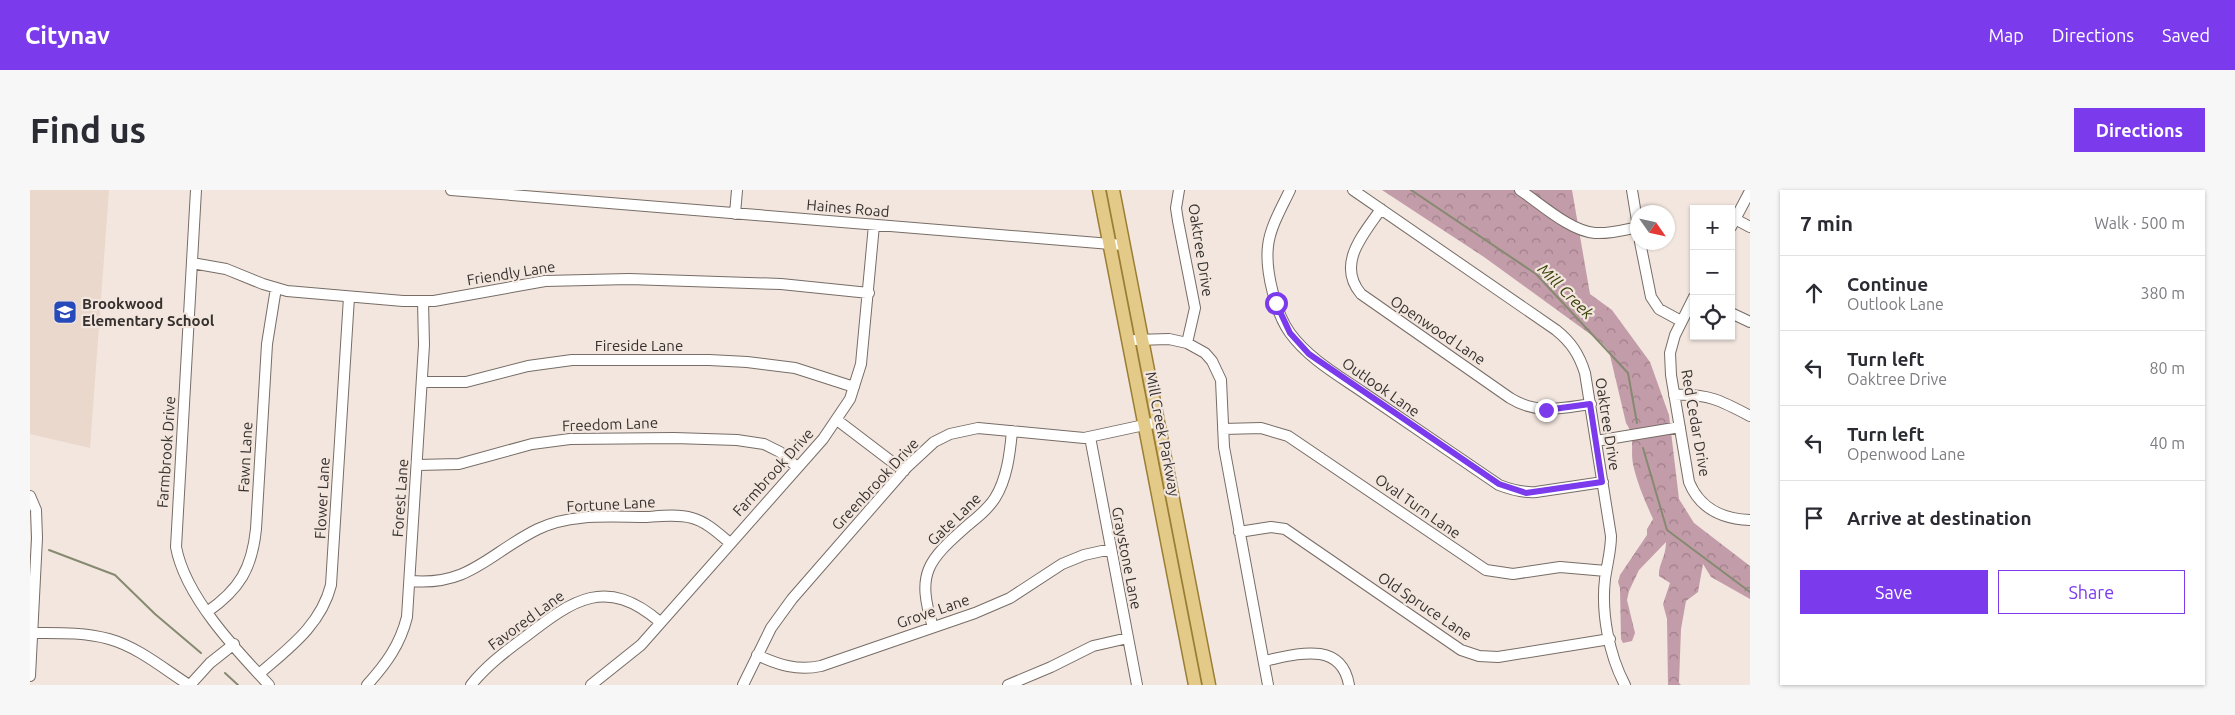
<!DOCTYPE html>
<meta charset="utf-8">
<style>
body{margin:0;font-family:Ubuntu,sans-serif;background:#f7f7f7;color:#2b2b33}
.controls{position:absolute;right:15px;top:15px;display:grid;overflow:hidden;border-radius:0px;box-shadow:0 1px 4px #0004}
.controls button{width:45px;height:45px;display:grid;place-items:center;padding:0;border:0;border-bottom:1px solid #e1e1e2;background:#fff;color:#2b2b33;font:25px sans-serif}
.compass{position:absolute;left:1600px;top:15px;width:45px;height:45px;border-radius:50%;background:#fff;box-shadow:0 1px 4px #0004;rotate:124deg}
.stop{position:absolute;width:15px;height:15px;margin:-11px;border:4px solid #7c3aed;border-radius:50%;background:#fff}
.stop.end{background:#7c3aed;border-color:#fff;box-shadow:0 1px 5px #0008}
.list{margin:0;padding:0;list-style:none}
h2{display:flex;justify-content:space-between;align-items:center;height:65px;margin:0;padding:0 20px;font-size:21px}
h2 small{font-size:16px;font-weight:400;color:#7c7c81}
.list li{display:grid;grid-template-columns:32px 1fr auto;gap:15px;align-items:center;box-sizing:border-box;height:75px;padding:0 20px;border-top:1px solid #e1e1e2}
.list b{display:block;font-size:19px;white-space:nowrap}
.list p{margin:0;font-size:16px;white-space:nowrap;color:#7c7c81}
.list em{font-size:16px;font-style:normal;color:#7c7c81}
.actions{display:flex;gap:10px;padding:15px 20px}
.actions a{flex:1;padding:11px 0;border:1px solid #7c3aed;border-radius:0px;text-align:center;font-size:18px;color:#7c3aed}
.actions .main{background:#7c3aed;color:#fff}
.icon{flex:none;width:28px;height:28px;fill:none;stroke:currentColor;stroke-width:2;stroke-linecap:round;stroke-linejoin:round}
.map{position:relative;flex:none;width:1720px;height:495px;overflow:hidden;border-radius:0px}
header{display:flex;align-items:center;gap:30px;box-sizing:border-box;height:70px;padding:0 25px;background:#7c3aed;color:#fff}
header strong{font-size:24px}
nav{display:flex;gap:28px;margin-inline-start:auto;font-size:18px}
.intro{display:flex;align-items:center;justify-content:space-between;box-sizing:border-box;height:120px;padding:0 30px}
h1{margin:0;font-size:35px}
.button{padding:12px 22px;border-radius:0px;background:#7c3aed;color:#fff;font-size:18px;font-weight:700}
main{display:flex;gap:30px;padding:0 30px}
aside{flex:1;background:#fff;border-radius:0px;box-shadow:0 1px 4px #0004}
.map>svg:first-child{display:block}
.built{fill:#e9d8cb}
.forest{fill:url(#forest-crowns)}
.lines{fill:none;stroke-linecap:round;stroke-linejoin:round}
.stream{stroke:#868a70;stroke-width:2}
.minor-casing{stroke:#776d66;stroke-width:12}
.major-casing{stroke:#9a7e34;stroke-width:15}
.minor{stroke:#fff;stroke-width:10}
.major{stroke:#e3ca88;stroke-width:12}
.route{stroke:#7c3aed;stroke-width:6}
.labels{text-anchor:middle;dominant-baseline:central;stroke-width:4.5;stroke-linejoin:round;paint-order:stroke}
.street-label{font-size:15px;fill:#36312e;stroke:#f2e6de}
.poi-label{font-size:15px;font-weight:bold;fill:#36312e;stroke:#f2e6de;text-anchor:start}
.water-label{font-size:16px;font-style:italic;fill:#384104;stroke:#f2e6de}
</style>
<header>
<strong>Citynav</strong>
<nav><a>Map</a><a>Directions</a><a>Saved</a></nav>
</header>
<div class="intro"><h1>Find us</h1><a class="button">Directions</a></div>
<main>
<div class="map">
<svg width="1720" height="495" viewBox="0 0 1720 495">
<defs>
<pattern id="forest-crowns" width="20" height="18" patternUnits="userSpaceOnUse" patternTransform="scale(1.25)"><rect width="20" height="18" fill="#c39ca9"/><path d="M2 6a3 3 0 1 1 6 0M12 15a3 3 0 1 1 6 0" fill="none" stroke="#9f808a"/></pattern>
</defs>
<rect width="100%" height="100%" fill="#f2e6de"/>
<!-- built -->
<path class="built" d="M0 0H79L60 258 0 244Z"/>
<!-- forest -->
<path class="forest" d="M1352 0H1542L1560 104 1582 120 1620 172 1639 225 1649 309 1664 333 1720 376V409L1681 387 1673 374 1668 402 1656 411 1651 439 1649 493 1651 495H1638L1637 429 1633 414 1640 393 1629 386C1628 375 1636 367 1636 352L1609 380 1599 401 1597 410 1605 443 1602 451 1593 453 1591 449 1590 398 1588 392 1590 385 1617 345V339L1623 329C1615 311 1607 293 1603 274 1600 258 1606 248 1596 233L1579 161 1571 152 1454 67Z"/>
<g class="lines">
<!-- stream -->
<path class="stream" d="M1381 0 1506 84 1598 183 1607 233
M1613 258 1637 340 1720 402
M19 360 85 385 125 424 171 463
M195 483 208 495"/>
<!-- minor casing -->
<g class="minor-casing">
<path id="minor" d="M166 0 146 357C155 406 205 459 239 495
M421 0 1093 55
M1149 0 1146 18 1148 31 1165 118 1157 153
M1260 0C1252 17 1240 37 1238 56 1235 81 1246 124 1260 143 1279 169 1308 185 1334 203 1379 234 1424 264 1469 295 1482 300 1493 303 1506 302L1573 292
M1323 0 1526 140C1541 152 1549 164 1555 183L1581 346C1581 361 1577 374 1575 389 1571 423 1579 465 1595 495
M1490 0C1511 14 1540 41 1565 43 1579 44 1594 40 1608 37
M1602 0 1608 37
M1351 19C1333 45 1306 74 1331 104L1480 208C1507 225 1532 218 1561 214
M705 24 707 0
M1705 29 1720 37
M1701 37 1720 1
M1610 52 1621 107 1629 119 1651 131
M162 73 196 79 233 94 257 101 373 111H404L515 91 599 89 751 94 839 103
M1664 107 1645 145 1640 163 1641 185 1659 292C1670 319 1692 329 1720 330
M1701 123 1720 132
M1105 150 1139 149 1157 153 1175 163 1182 171 1191 190 1194 257 1238 495
M392 192H436L498 176 542 170H679L717 172 765 178 824 197
M1644 205C1677 203 1692 211 1720 226
M807 230 874 281
M1193 239 1231 238 1258 246 1456 380 1483 384 1530 377 1576 381
M1060 247 1107 495
M1566 251 1650 237
M388 275 429 274 502 254 540 249 644 248 707 250 734 254 750 262 767 277
M0 306 6 320 7 348 0 486
M1209 342 1241 337 1255 339 1431 460 1449 466 1468 467 1580 449
M381 391C440 396 459 363 508 339 541 323 580 327 617 327 631 326 648 324 662 328 677 332 689 344 700 353
M177 422C210 399 222 378 226 339L237 154 246 98
M903 437C886 383 897 371 938 335 948 327 958 319 965 308 977 289 980 263 982 241
M2 443C27 443 54 442 79 449 108 457 134 479 159 495
M727 465C749 475 767 481 791 476L945 423 980 408 1032 374 1054 365 1081 359
M1234 471C1264 465 1311 449 1319 495
M229 484C259 458 291 435 301 395L319 107
M160 495 180 473 204 454
M337 495C356 474 370 455 377 427L394 155 393 111
M441 495C456 476 476 461 495 447 544 409 576 386 630 432
M561 495 611 455 793 249 820 209 831 174 844 35
M713 495 741 438 762 409 877 277 904 252 920 244 948 238 1054 248 1128 232
M978 495 1021 477 1063 456 1098 448"/>
</g>
<!-- major casing -->
<g class="major-casing">
<path id="major" d="M1069 0 1165 495
M1083 0 1179 495"/>
</g>
<!-- minor -->
<use href="#minor" class="minor"/>
<!-- major -->
<use href="#major" class="major"/>
</g>
<g class="lines">
<!-- route -->
<path class="route" d="M1246 113 1260 143 1279 164 1469 294 1496 303 1572 292 1560 214 1516 220"/>
</g>
<!-- icons -->
<defs>
<g id="school-square" transform="scale(1.25)"><rect x="-9" y="-9" width="18" height="18" rx="4" fill="#274aba" stroke="#f2e6de"/><path d="M0-5L7-2L0 1L-7-2ZM-4 1L0 2.5L4 1V4Q0 6-4 4Z" fill="#fff"/></g>
</defs>
<g fill-rule="evenodd">
<use href="#school-square" x="35" y="122"/>
</g>
<g class="labels">
<!-- street labels -->
<g class="street-label">
<text transform="translate(818 18) rotate(5)">Haines Road</text>
<text transform="translate(1171 60) rotate(81)">Oaktree Drive</text>
<text transform="translate(481 83) rotate(-9)">Friendly Lane</text>
<text transform="translate(1408 140) rotate(34)">Openwood Lane</text>
<text x="609" y="155">Fireside Lane</text>
<text transform="translate(1351 197) rotate(35)">Outlook Lane</text>
<text transform="translate(1666 233) rotate(80)">Red Cedar Drive</text>
<text transform="translate(580 234) rotate(-2)">Freedom Lane</text>
<text transform="translate(1578 234) rotate(81)">Oaktree Drive</text>
<text transform="translate(1133 244) rotate(79)">Mill Creek Parkway</text>
<text transform="translate(136 262) rotate(-86)">Farmbrook Drive</text>
<text transform="translate(215 267) rotate(-87)">Fawn Lane</text>
<text transform="translate(743 282) rotate(-48)">Farmbrook Drive</text>
<text transform="translate(845 294) rotate(-47)">Greenbrook Drive</text>
<text transform="translate(292 308) rotate(-87)">Flower Lane</text>
<text transform="translate(370 308) rotate(-86)">Forest Lane</text>
<text transform="translate(581 314) rotate(-3)">Fortune Lane</text>
<text transform="translate(1388 316) rotate(35)">Oval Turn Lane</text>
<text transform="translate(924 329) rotate(-44)">Gate Lane</text>
<text transform="translate(1097 368) rotate(79)">Graystone Lane</text>
<text transform="translate(1395 416) rotate(34)">Old Spruce Lane</text>
<text transform="translate(903 421) rotate(-19)">Grove Lane</text>
<text transform="translate(496 430) rotate(-36)">Favored Lane</text>
</g>
<!-- poi labels -->
<g class="poi-label">
<text x="52" y="113">Brookwood<tspan x="52" dy="17">Elementary School</tspan></text>
</g>
<!-- water labels -->
<g class="water-label">
<text transform="translate(1536 101) rotate(45)">Mill Creek</text>
</g>
</g>
</svg>
<div class="controls">
<button>+</button>
<button>−</button>
<button><svg class="icon" aria-label="locate" viewBox="0 0 24 24"><circle cx="12" cy="12" r="6"/><path d="M12 2v4M12 18v4M2 12h4M18 12h4"/></svg></button>
</div>
<svg class="compass" viewBox="-18 -18 36 36"><path d="M0-13l5 13h-10z" fill="#e53935"/><path d="M0 13l5-13h-10z" fill="#7c7c81"/></svg>
<div class="stop" style="left:1246px;top:113px"></div>
<div class="stop end" style="left:1516px;top:220px"></div>
</div>
<aside>
<h2>7 min<small>Walk · 500 m</small></h2>
<ul class="list">
<li><svg class="icon" aria-label="ahead" viewBox="0 0 24 24"><path d="M12 20V5M6 11l6-6 6 6"/></svg><div><b>Continue</b><p>Outlook Lane</p></div><em>380 m</em></li>
<li><svg class="icon" aria-label="left" viewBox="0 0 24 24"><path d="M17 20v-9H6M10 6l-5 5 5 5"/></svg><div><b>Turn left</b><p>Oaktree Drive</p></div><em>80 m</em></li>
<li><svg class="icon" aria-label="left" viewBox="0 0 24 24"><path d="M17 20v-9H6M10 6l-5 5 5 5"/></svg><div><b>Turn left</b><p>Openwood Lane</p></div><em>40 m</em></li>
<li><svg class="icon" aria-label="arrive" viewBox="0 0 24 24"><path d="M6 21V4h12l-3 4 3 4H6"/></svg><div><b>Arrive at destination</b></div></li>
</ul>
<div class="actions"><a class="main">Save</a><a>Share</a></div>
</aside>
</main>
